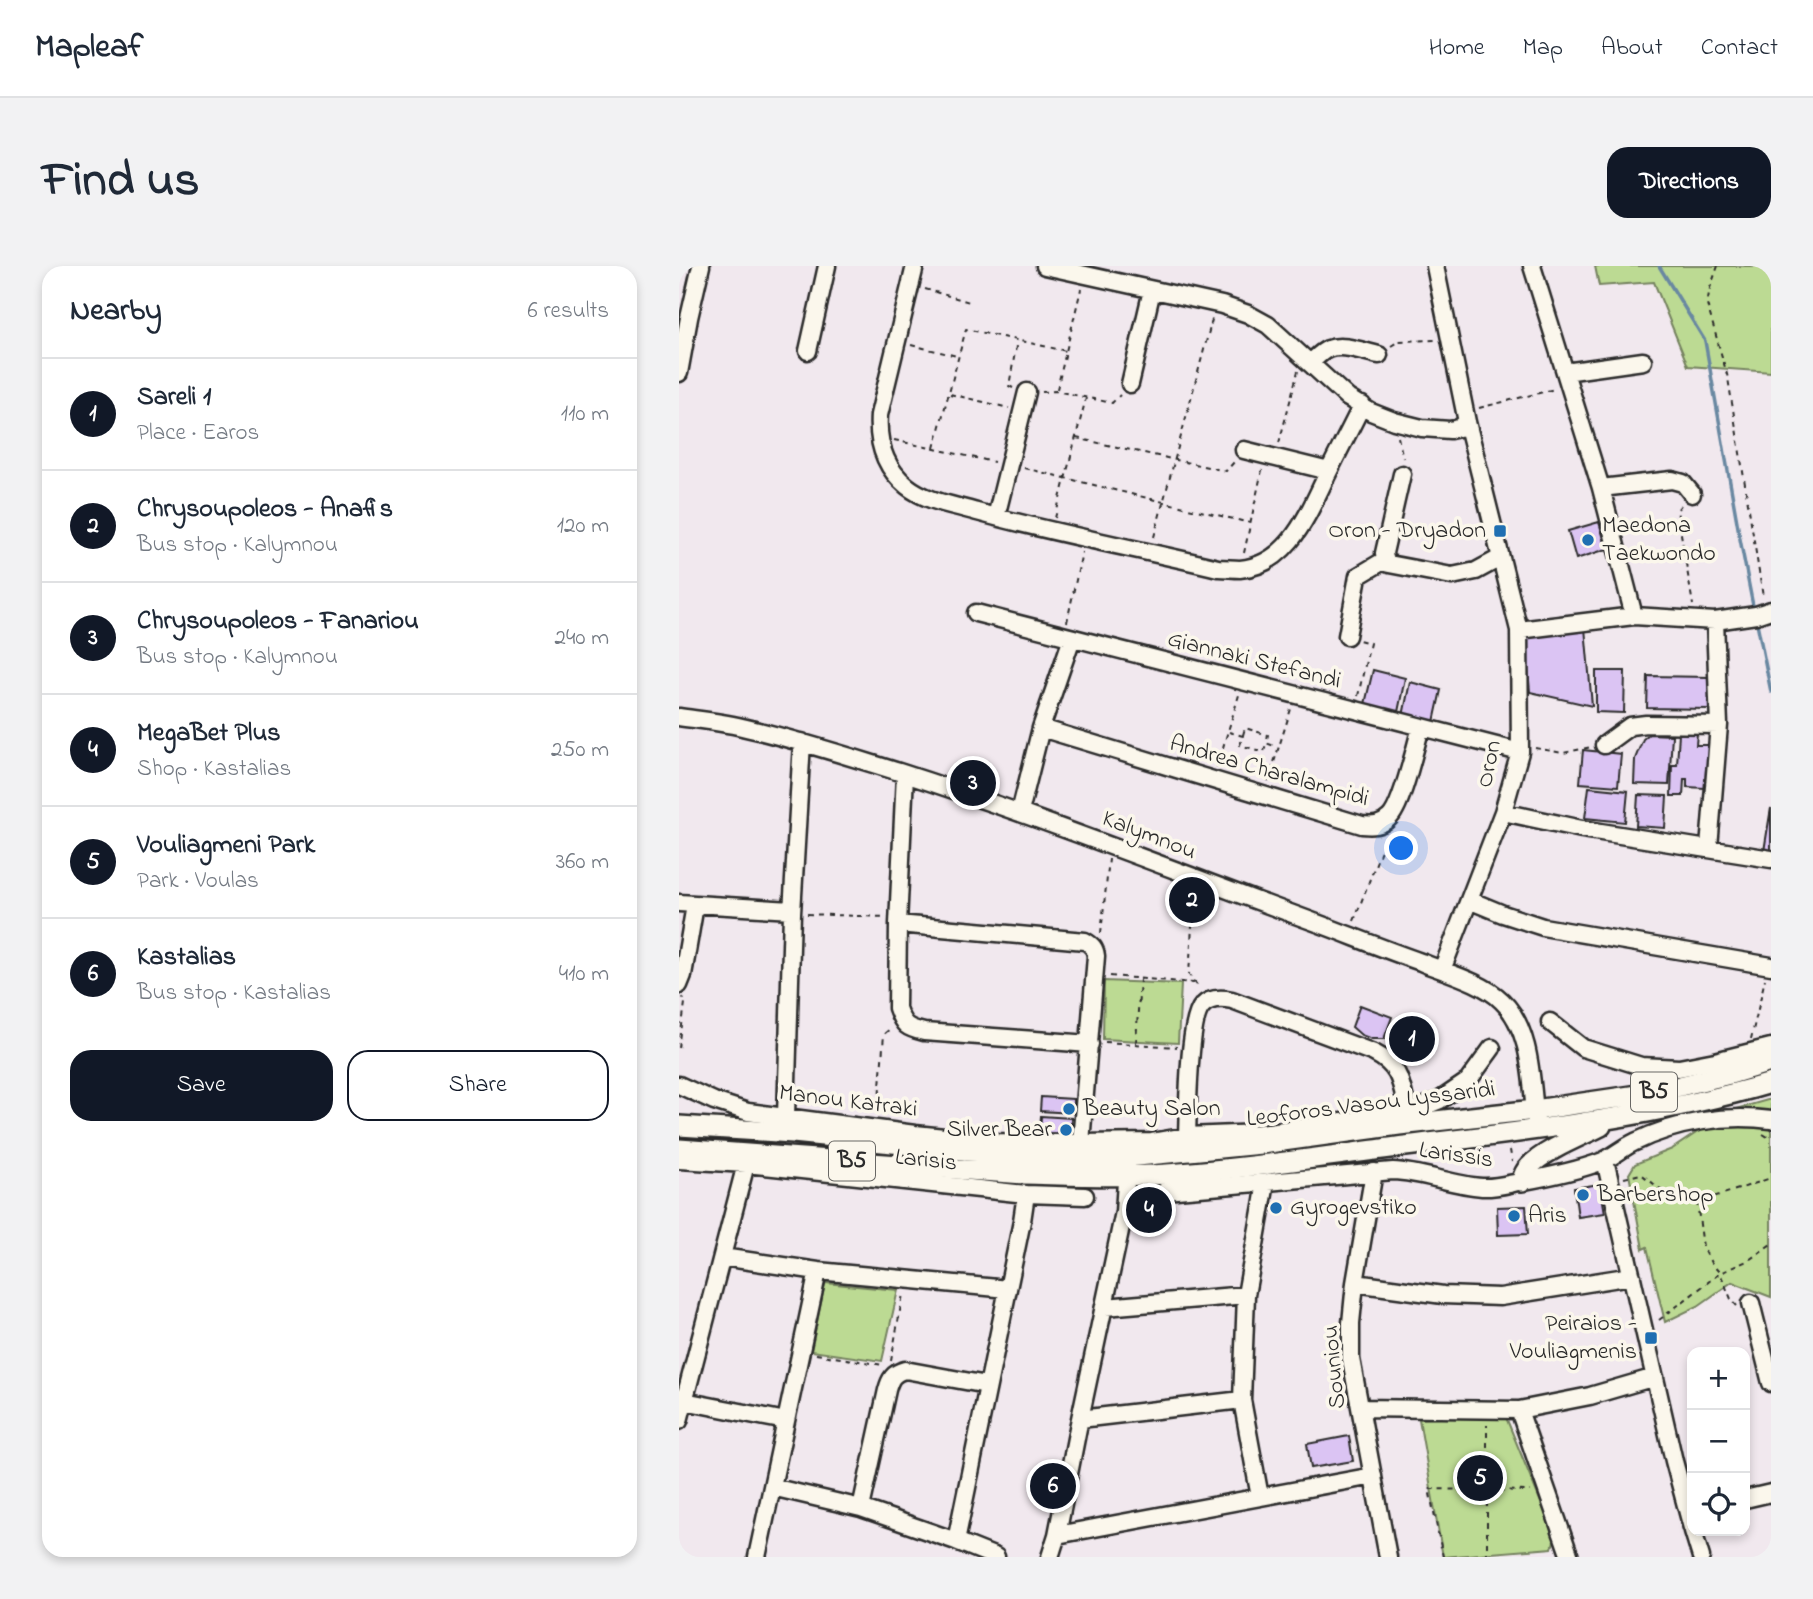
<!DOCTYPE html>
<meta charset="utf-8">
<style>
body{margin:0;font-family:"Indie Flower",sans-serif;background:#f2f2f3;color:#1f2937}
.controls{position:absolute;right:21px;bottom:21px;display:grid;overflow:hidden;border-radius:14px;box-shadow:0 4px 10px #0003}
.controls button{width:63px;height:63px;display:grid;place-items:center;padding:0;border:0;border-bottom:2px solid #e0e1e3;background:#fff;color:#1f2937;font:35px sans-serif}
.you{position:absolute;left:723px;top:583px;width:24px;height:24px;margin:-18px;border:5px solid #fff;border-radius:50%;background:#1a73e8;box-shadow:0 0 0 10px #1a73e833}
.badge{display:grid;place-items:center;width:46px;height:46px;border-radius:50%;background:#111827;color:#fff;font-size:23px;font-weight:700}
.pin{position:absolute;translate:-50% -50%;border:4px solid #fff;box-shadow:0 2px 7px #0006}
.list{margin:0;padding:0;list-style:none}
h2{display:flex;justify-content:space-between;align-items:center;height:91px;margin:0;padding:0 28px;font-size:30px}
h2 small{font-size:23px;font-weight:400;color:#747a83}
.list li{display:grid;grid-template-columns:46px 1fr auto;gap:21px;align-items:center;box-sizing:border-box;height:112px;padding:0 28px;border-top:2px solid #e0e1e3}
.list b{display:block;font-size:26px;white-space:nowrap}
.list p{margin:0;font-size:23px;white-space:nowrap;color:#747a83}
.list em{font-size:23px;font-style:normal;color:#747a83}
.actions{display:flex;gap:14px;padding:21px 28px}
.actions a{flex:1;padding:16px 0;border:2px solid #111827;border-radius:21px;text-align:center;font-size:24px;color:#111827}
.actions .main{background:#111827;color:#fff}
.icon{flex:none;width:38px;height:38px;fill:none;stroke:currentColor;stroke-width:2;stroke-linecap:round;stroke-linejoin:round}
.map{position:relative;flex:none;width:1092px;height:1291px;overflow:hidden;border-radius:21px}
header{display:flex;align-items:center;gap:42px;box-sizing:border-box;height:98px;padding:0 35px;background:#fff;border-bottom:2px solid #e0e1e3}
header strong{font-size:33px}
nav{display:flex;gap:38px;margin-inline-start:auto;font-size:24px}
.intro{display:flex;align-items:center;justify-content:space-between;box-sizing:border-box;height:168px;padding:0 42px}
h1{margin:0;font-size:49px}
.button{padding:18px 32px;border-radius:21px;background:#111827;color:#fff;font-size:24px;font-weight:700}
main{display:flex;gap:42px;padding:0 42px}
aside{flex:1;background:#fff;border-radius:21px;box-shadow:0 4px 10px #0003}
.map>svg:first-child{display:block}
.green{fill:#bcda93;stroke:#74825f;stroke-width:2}
.lines{fill:none;stroke-linecap:round;stroke-linejoin:round}
.stream{stroke:#6988a1;stroke-width:3.5}
.building{fill:#dbc4f3;stroke:#2b2b2b;stroke-width:2}
.minor-casing{stroke:#2b2b2b;stroke-width:21}
.major-casing{stroke:#2b2b2b;stroke-width:24}
.path{stroke:#2b2b2b;stroke-width:2;stroke-dasharray:5 5;stroke-linecap:butt}
.minor{stroke:#fbf7ec;stroke-width:16}
.major{stroke:#fbf7ec;stroke-width:19}
.poi-dot{fill:#1f6fb2;stroke:#fbf7ec;stroke-width:2.5}
.labels{text-anchor:middle;dominant-baseline:central;stroke-width:7;stroke-linejoin:round;paint-order:stroke}
.shield{fill:#fbf7ec;stroke:#696865;stroke-width:2}
.shield-label{font-size:23px;font-weight:bold;fill:#2b2b2b}
.poi-label{font-size:24px;fill:#2b2b2b;stroke:#fbf7ec;text-anchor:start}
.street-label{font-size:24px;fill:#2b2b2b;stroke:#fbf7ec}
</style>
<header>
<strong>Mapleaf</strong>
<nav><a>Home</a><a>Map</a><a>About</a><a>Contact</a></nav>
</header>
<div class="intro"><h1>Find us</h1><a class="button">Directions</a></div>
<main>
<aside>
<h2>Nearby<small>6 results</small></h2>
<ul class="list">
<li><span class="badge">1</span><div><b>Sareli 1</b><p>Place · Earos</p></div><em>110 m</em></li>
<li><span class="badge">2</span><div><b>Chrysoupoleos - Anafis</b><p>Bus stop · Kalymnou</p></div><em>120 m</em></li>
<li><span class="badge">3</span><div><b>Chrysoupoleos - Fanariou</b><p>Bus stop · Kalymnou</p></div><em>240 m</em></li>
<li><span class="badge">4</span><div><b>MegaBet Plus</b><p>Shop · Kastalias</p></div><em>250 m</em></li>
<li><span class="badge">5</span><div><b>Vouliagmeni Park</b><p>Park · Voulas</p></div><em>360 m</em></li>
<li><span class="badge">6</span><div><b>Kastalias</b><p>Bus stop · Kastalias</p></div><em>410 m</em></li>
</ul>
<div class="actions"><a class="main">Save</a><a>Share</a></div>
</aside>
<div class="map">
<svg width="1092" height="1291" viewBox="0 0 1092 1291">
<rect width="100%" height="100%" fill="#f1e8ee"/>
<filter id="ink" filterUnits="userSpaceOnUse"><feTurbulence type="fractalNoise" baseFrequency=".0143" numOctaves="2"/><feDisplacementMap in="SourceGraphic" scale="14" xChannelSelector="R" yChannelSelector="G"/><feConvolveMatrix kernelMatrix="1 2 1 2 8 2 1 2 1" color-interpolation-filters="sRGB"/></filter>
<g filter="url(#ink)">
<!-- green -->
<path class="green" d="M916 0H1092V106L1009 100 975 16 920 20Z
M425 715 502 718 499 777 424 773Z
M1092 833V1031L1053 1016 1019 1040 986 1056 968 981 964 983 950 908 956 898 993 883 1050 845Z
M146 1017 219 1024 203 1095 132 1085Z
M826 1149 876 1271 873 1282 764 1291 740 1153Z"/>
<g class="lines">
<!-- stream -->
<path class="stream" d="M980 0 1026 75 1061 273 1075 345
M1077 352 1092 426"/>
</g>
<!-- building -->
<path class="building" d="M920 256 928 283 897 293 889 265Z
M906 362 913 440 851 426 846 367Z
M694 404 726 412 719 446 686 438Z
M917 405H946L945 447 917 446Z
M969 410 1031 411 1030 443 968 442Z
M731 416 762 424 755 456 724 450Z
M1000 467H1018L1017 479H1032L1031 501 1027 503 1026 522 1008 521V513H1005L1004 530H992L993 499H998Z
M970 468 993 469 990 519 955 518 956 493 964 473Z
M904 484 942 488 939 520 901 517Z
M910 521 949 525 946 556 906 552Z
M959 529 988 530 986 562 957 560Z
M1092 542V586L1085 585Z
M681 739 713 751 705 773H693L682 769 673 761Z
M723 754 754 766 744 793 713 781Z
M362 831 394 833V847L361 845Z
M362 850 392 852V862L384 868 361 867Z
M921 918 926 947 899 951 895 922Z
M468 937H475V947H464V940Z
M847 940 849 968 819 969 818 941Z
M670 1170 674 1195 632 1202 628 1178Z"/>
<g class="lines">
<!-- minor casing -->
<g class="minor-casing">
<path id="minor" d="M236 0 200 149C198 177 206 202 228 220 248 236 275 239 298 246 378 268 459 283 539 302 547 302 554 303 561 303 611 299 630 245 649 207 660 184 672 162 683 139
M366 0 543 39 569 48 589 59 669 132 692 146 715 155 743 162 771 164 780 162 788 156
M756 0 788 156 840 364 841 486 824 546 763 704
M853 0 922 222 955 350
M129 85 148 0
M631 97C637 92 642 86 649 83 664 77 685 86 700 89
M886 106 964 95
M0 107 10 52 22 0
M451 118 473 24
M565 184 650 205
M723 208 705 287 706 294 710 298 773 310 797 305 821 292
M922 222 993 214 1004 217 1013 228
M317 251 348 126
M297 347 841 486
M840 364 955 350 1036 355 1077 349 1092 344
M668 370 679 310 706 294
M0 451C21 454 42 456 63 461 116 473 168 490 220 506 361 551 499 606 638 657 673 670 707 684 742 696 766 706 804 716 823 735 853 764 852 816 857 855
M362 462 683 559C694 560 702 560 710 552 723 541 736 481 742 461
M925 479 951 460 967 458 1040 459
M226 508 219 658 218 742C224 760 228 762 245 766L411 778
M341 546 362 462 393 372
M824 546 903 563 1092 593
M1030 582 1040 459 1036 355
M790 634 824 648 864 661 1092 700
M0 637 113 644
M219 658 406 675C413 679 416 682 417 690L402 877
M0 719 4 709 16 639
M871 756 904 782 962 800 1000 802 1036 795 1092 781
M0 819 35 835 69 846 236 868 315 876 402 877 473 876 508 870 581 867 729 847 761 834 789 815 813 782
M107 850 113 647 123 476
M508 870C509 846 509 755 523 740 531 731 543 732 553 734L695 787C723 801 722 819 729 847
M0 894 67 898 347 928 406 930
M926 894 995 1195 1013 1262
M695 906 676 1017 672 1057V1093L709 1291
M486 925 714 905C744 906 773 919 803 921 815 922 829 918 840 916 868 911 898 905 924 895 935 890 945 881 956 876 997 856 1047 848 1092 854
M43 991 139 1005 329 1023
M676 1017 764 1029 821 1031 953 1010
M1072 1037 1092 1117
M426 1041 567 1029
M5 1135 107 1155
M681 1142 840 1144 911 1130 976 1111
M840 1144 891 1291
M401 1153 563 1134
M0 1155 67 898
M93 1221 182 1242 277 1275 317 1291
M581 1231 563 1134 567 1029 587 917
M1066 1233 1092 1227
M182 1242 208 1124C211 1113 214 1107 226 1104L308 1119
M1014 1265 1022 1291
M378 1269 694 1210
M277 1275 343 955 347 928
M78 1291 139 1005
M371 1291 378 1269 399 1162 445 946 448 900"/>
</g>
<!-- major casing -->
<g class="major-casing">
<path id="major" d="M0 860 114 867 371 893 448 891 582 878 720 859 856 844 972 827 1055 807 1092 796
M0 883 345 908C388 909 430 911 473 909 558 904 642 891 726 880 848 865 973 852 1092 817
M843 915C844 910 846 905 850 901 864 885 902 870 922 860"/>
</g>
<!-- path -->
<path class="path" d="M1039 0 1031 22 1028 38 1049 112 1084 331
M246 23 294 37
M232 79 278 90
M712 80 720 75 758 74
M334 122 330 120 338 75
M378 123 402 23
M363 126 377 125 433 137 441 129
M271 128 330 142
M800 142 876 123
M719 171 724 192
M397 172 547 205 556 195
M215 174 315 196
M600 177 619 105
M255 182 287 63 387 85
M345 202 571 257
M1002 239 998 244 1014 339
M376 252 407 132
M475 271 534 50
M565 287 583 204
M388 356 403 286
M679 430 691 377 680 374
M550 466 564 470 561 479 585 486 587 477 598 481
M564 469 566 462 589 469 587 477
M856 482 884 487 912 481
M538 501 560 429
M589 515 612 443
M515 627 510 709 521 723
M128 648 207 651
M675 655 705 576 704 572
M422 667 430 593
M431 710 515 717
M1072 773 1086 713
M426 776 498 781
M457 777 461 713
M0 782 6 737 4 731
M199 847 205 768 212 762
M1084 868 1092 873
M831 884 833 896
M945 912 962 908C975 917 989 932 1005 935 1022 938 1073 918 1092 912
M1018 936 1024 981 1032 997 1041 1007 1052 1033 1058 1040
M980 1054 1041 1007 1070 994 1092 978
M137 1088 204 1099
M212 1095 224 1028
M764 1291 750 1223 851 1225
M808 1291V1159"/>
<!-- minor -->
<use href="#minor" class="minor"/>
<!-- major -->
<use href="#major" class="major"/>
</g>
</g>
<!-- markers -->
<g class="poi-dot">
<rect x="814" y="258" width="14" height="14" rx="3.5"/>
<circle cx="909" cy="274" r="7"/>
<circle cx="390" cy="843" r="7"/>
<circle cx="387" cy="864" r="7"/>
<circle cx="904" cy="929" r="7"/>
<circle cx="597" cy="942" r="7"/>
<circle cx="835" cy="950" r="7"/>
<rect x="965" y="1065" width="14" height="14" rx="3.5"/>
</g>
<g class="labels">
<!-- shield labels -->
<g class="shield">
<rect x="952" y="806.5" width="46" height="39" rx="5"/>
<rect x="150" y="875.5" width="46" height="39" rx="5"/>
</g>
<g class="shield-label">
<text x="975" y="826">B5</text>
<text x="173" y="895">B5</text>
</g>
<!-- poi labels -->
<g class="poi-label">
<text x="923" y="260">Maedona<tspan x="923" dy="28">Taekwondo</tspan></text>
<text x="807" y="265" text-anchor="end">Oron - Dryadon</text>
<text x="404" y="843">Beauty Salon</text>
<text x="373" y="864" text-anchor="end">Silver Bear</text>
<text x="918" y="929">Barbershop</text>
<text x="611" y="942">Gyrogevstiko</text>
<text x="849" y="950">Aris</text>
<text x="958" y="1058" text-anchor="end">Peiraios -<tspan x="958" dy="28">Vouliagmenis</tspan></text>
</g>
<!-- street labels -->
<g class="street-label">
<text transform="translate(575 395) rotate(14)">Giannaki Stefandi</text>
<text transform="translate(811 498) rotate(-78)">Oron</text>
<text transform="translate(590 506) rotate(16)">Andrea Charalampidi</text>
<text transform="translate(470 570) rotate(21)">Kalymnou</text>
<text transform="translate(169 836) rotate(7)">Manou Katraki</text>
<text transform="translate(692 839) rotate(-7)">Leoforos Vasou Lyssaridi</text>
<text transform="translate(777 890) rotate(8)">Larissis</text>
<text transform="translate(247 895) rotate(6)">Larisis</text>
<text transform="translate(656 1101) rotate(-95)">Souniou</text>
</g>
</g>
</svg>
<div class="controls">
<button>+</button>
<button>−</button>
<button><svg class="icon" aria-label="locate" viewBox="0 0 24 24"><circle cx="12" cy="12" r="6"/><path d="M12 2v4M12 18v4M2 12h4M18 12h4"/></svg></button>
</div>
<div class="you"></div>
<div class="pin badge" style="left:733px;top:773px">1</div>
<div class="pin badge" style="left:513px;top:634px">2</div>
<div class="pin badge" style="left:294px;top:517px">3</div>
<div class="pin badge" style="left:470px;top:944px">4</div>
<div class="pin badge" style="left:801px;top:1212px">5</div>
<div class="pin badge" style="left:374px;top:1220px">6</div>
</div>
</main>
